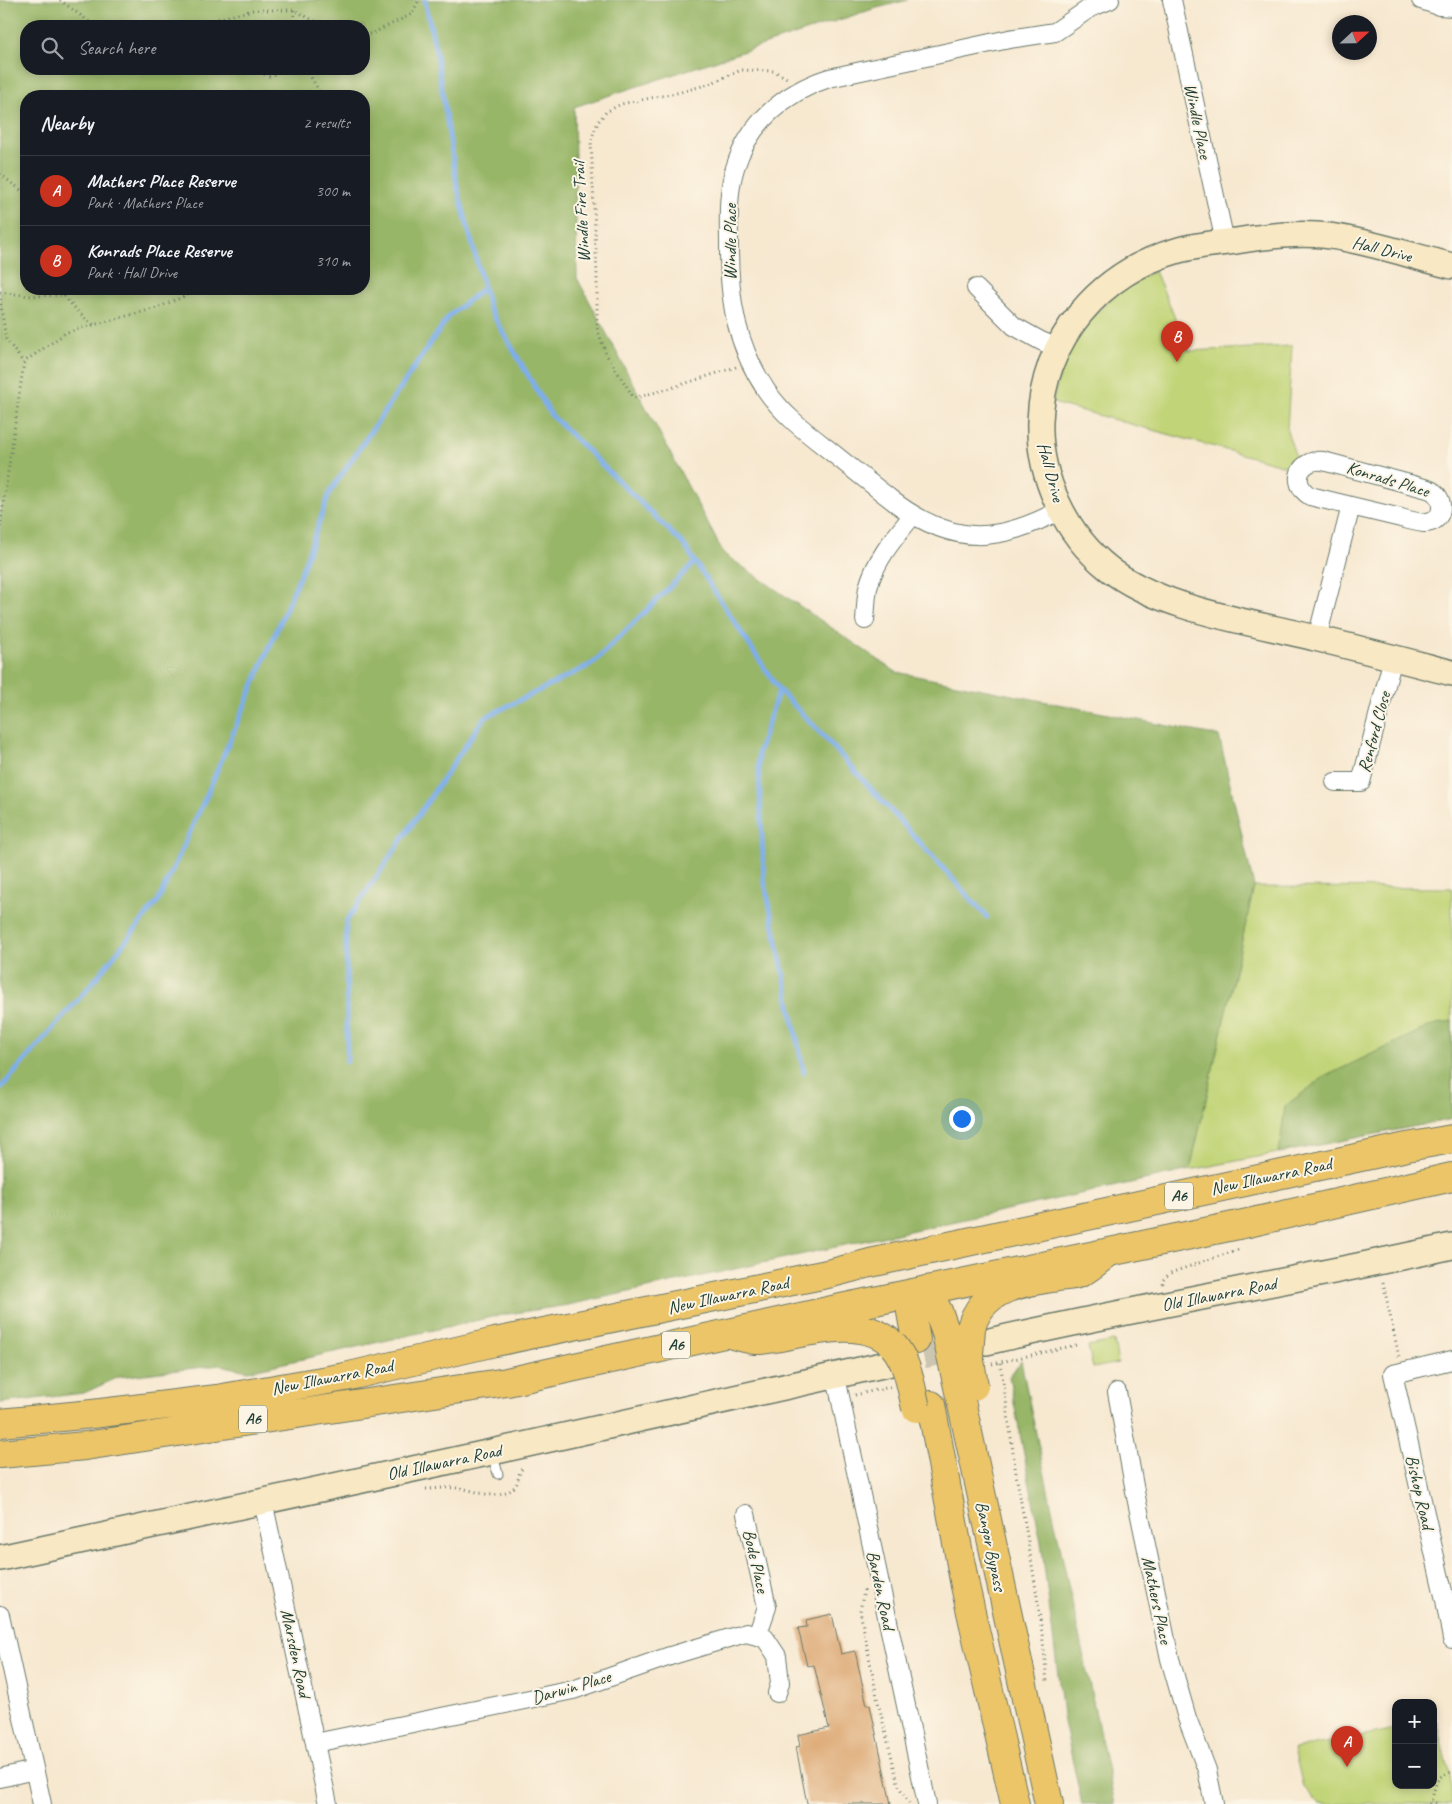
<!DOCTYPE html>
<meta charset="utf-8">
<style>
body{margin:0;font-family:Caveat,sans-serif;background:#20242c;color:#f1f3f6}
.controls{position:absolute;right:15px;bottom:15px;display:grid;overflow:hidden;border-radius:10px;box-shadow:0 2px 8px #0003}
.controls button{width:45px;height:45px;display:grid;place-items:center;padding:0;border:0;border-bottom:1px solid #363941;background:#171b24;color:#f1f3f6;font:25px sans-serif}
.compass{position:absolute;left:1332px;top:15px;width:45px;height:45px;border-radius:50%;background:#171b24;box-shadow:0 2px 8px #0003;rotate:68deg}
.you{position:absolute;left:961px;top:1118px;width:18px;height:18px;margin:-12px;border:4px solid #fff;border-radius:50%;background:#1a73e8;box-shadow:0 0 0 8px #1a73e833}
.badge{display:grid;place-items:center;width:32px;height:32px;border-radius:50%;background:#c8321e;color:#fff;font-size:16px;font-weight:700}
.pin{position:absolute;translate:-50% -41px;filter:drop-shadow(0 1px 2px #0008)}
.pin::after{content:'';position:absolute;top:26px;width:18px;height:15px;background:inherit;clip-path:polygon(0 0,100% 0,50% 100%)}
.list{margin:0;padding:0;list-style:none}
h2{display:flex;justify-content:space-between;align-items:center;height:65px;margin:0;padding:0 20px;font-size:21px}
h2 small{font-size:16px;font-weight:400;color:#9ea1a6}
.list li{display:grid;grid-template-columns:32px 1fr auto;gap:15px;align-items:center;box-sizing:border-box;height:70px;padding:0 20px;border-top:1px solid #363941}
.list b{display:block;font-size:19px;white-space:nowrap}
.list p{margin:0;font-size:16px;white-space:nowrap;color:#9ea1a6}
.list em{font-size:16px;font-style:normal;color:#9ea1a6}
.icon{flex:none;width:28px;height:28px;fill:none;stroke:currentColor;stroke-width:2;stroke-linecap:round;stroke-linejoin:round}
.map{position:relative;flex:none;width:1452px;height:1804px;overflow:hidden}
.search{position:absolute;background:#171b24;box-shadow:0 2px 8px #0003;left:20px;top:20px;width:350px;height:55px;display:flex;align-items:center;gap:12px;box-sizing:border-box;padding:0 18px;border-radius:20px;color:#9ea1a6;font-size:19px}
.panel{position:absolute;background:#171b24;box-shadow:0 2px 8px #0003;left:20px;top:90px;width:350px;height:205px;border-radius:20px}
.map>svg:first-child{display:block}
.green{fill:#c1d477;stroke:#708856}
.forest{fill:#98b668;stroke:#5c7a4e;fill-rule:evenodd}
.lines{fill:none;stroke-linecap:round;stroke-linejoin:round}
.stream{stroke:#7eaee9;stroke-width:5}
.building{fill:#dda975}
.secondary-tunnel{stroke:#ccc6b1;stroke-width:25;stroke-dasharray:25 12;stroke-linecap:butt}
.lane-casing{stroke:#6b796b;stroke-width:11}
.street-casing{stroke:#6b796b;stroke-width:20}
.secondary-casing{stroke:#6b796b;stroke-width:28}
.primary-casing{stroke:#6b796b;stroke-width:30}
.highway-casing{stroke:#6b796b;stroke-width:30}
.path{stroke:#6b796b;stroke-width:3;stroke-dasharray:1 4;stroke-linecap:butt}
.lane{stroke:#fff;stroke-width:9}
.street{stroke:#fff;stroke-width:18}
.secondary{stroke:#f8e8c3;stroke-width:25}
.primary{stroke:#edc569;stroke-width:28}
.highway{stroke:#edc569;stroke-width:28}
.primary-bridge-casing{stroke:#6b796b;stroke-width:30;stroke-linecap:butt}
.primary-bridge{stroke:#edc569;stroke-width:28}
.labels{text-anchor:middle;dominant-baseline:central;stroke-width:4;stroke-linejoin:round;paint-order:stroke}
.shield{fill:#fcf5e5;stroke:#617469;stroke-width:1}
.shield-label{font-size:16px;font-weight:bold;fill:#1f3d34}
.street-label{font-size:18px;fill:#1f3d34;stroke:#fcf5e5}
</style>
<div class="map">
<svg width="1452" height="1804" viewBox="0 0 1452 1804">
<rect width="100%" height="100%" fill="#fcf5e5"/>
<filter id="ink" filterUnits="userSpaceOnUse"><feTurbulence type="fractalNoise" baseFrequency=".02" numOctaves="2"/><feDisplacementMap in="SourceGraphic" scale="10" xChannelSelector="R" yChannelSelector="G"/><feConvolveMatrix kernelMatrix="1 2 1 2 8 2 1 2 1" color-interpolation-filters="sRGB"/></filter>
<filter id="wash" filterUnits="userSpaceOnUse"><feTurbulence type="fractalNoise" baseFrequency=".0096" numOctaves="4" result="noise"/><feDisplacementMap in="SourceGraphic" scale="20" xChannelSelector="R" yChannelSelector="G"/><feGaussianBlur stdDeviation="1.12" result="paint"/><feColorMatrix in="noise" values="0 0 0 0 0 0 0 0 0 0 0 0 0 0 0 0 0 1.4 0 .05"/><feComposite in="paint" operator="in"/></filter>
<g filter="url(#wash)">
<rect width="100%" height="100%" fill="#f7e8d0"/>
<!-- green -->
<path class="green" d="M1155 271 1189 351 1292 346 1287 431 1296 457 1289 467 1053 403C1061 354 1087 315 1127 285 1135 280 1146 276 1155 271Z
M1254 887 1452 888V1119L1190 1170Z
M1114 1341 1118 1363 1093 1368 1088 1346Z
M1436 1721 1452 1786V1804H1318L1303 1787 1294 1749 1396 1729V1785H1433V1722Z"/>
<!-- forest -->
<path class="forest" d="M0 0H908L873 9 574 107 577 278 724 554 896 672 1219 736 1254 887 1190 1170 615 1295 568 1305 501 1315 248 1371 220 1365 119 1377 84 1393 0 1403ZM26 26H364V69H26ZM26 96H364V289H26Z
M1452 1021V1119L1279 1153 1285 1106 1324 1077 1432 1025Z
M1021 1361 1031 1410 1115 1804H1082L1064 1722 1041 1542 1009 1377Z"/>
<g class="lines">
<!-- stream -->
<path class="stream" d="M425 0 436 52 457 186 489 308 551 415 684 545 779 690 817 729 987 917
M779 690 758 753 764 879 804 1073
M347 1062 346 922 484 718 592 664 695 562
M0 1089 89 987 158 901 205 799 301 573 330 492 449 316 484 288"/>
</g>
<g id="blocks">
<!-- building -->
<path class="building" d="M832 1614 841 1654 855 1651 867 1705H870L891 1804H807L796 1747 800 1746 798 1735 829 1728 814 1665 807 1666 798 1628 807 1627 806 1620Z"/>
</g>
</g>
<g filter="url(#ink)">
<use href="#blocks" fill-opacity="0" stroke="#6b796b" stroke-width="1"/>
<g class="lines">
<!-- secondary-tunnel -->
<path class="secondary-tunnel" d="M887 1364 970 1346"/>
<!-- lane casing -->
<g class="lane-casing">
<path id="lane" d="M492 1452 498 1474"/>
</g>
<!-- street casing -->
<g class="street-casing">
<path id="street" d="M1172 0 1225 242
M1421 0 1439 6 1452 7
M976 288 1014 326 1041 341 1058 348
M1061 510C998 542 957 547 897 504 874 486 851 468 829 450 806 432 783 415 766 390 736 345 729 300 729 247 729 221 727 193 735 168 749 123 785 92 829 78L1009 39 1055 32 1090 8 1110 0
M865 620C866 610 866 598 868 588 875 560 895 537 913 515
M1317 638 1351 506 1310 496C1289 483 1300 458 1323 461L1428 489C1447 495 1445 524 1424 523 1416 522 1408 520 1401 518 1384 514 1367 510 1351 506
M1335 782H1361L1393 658
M1452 1360 1393 1374 1445 1600 1452 1639
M832 1376 838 1387 927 1804
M1117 1392 1136 1497 1170 1659 1187 1718 1207 1770 1214 1804
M263 1501 328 1804
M746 1514 767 1607 757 1636
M0 1615 42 1804
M315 1743 573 1690 670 1656 746 1633 765 1638 777 1656 780 1683 777 1693
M0 1778 34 1770"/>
</g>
<!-- secondary casing -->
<g class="secondary-casing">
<path id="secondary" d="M1452 266C1412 256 1371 242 1330 236 1299 232 1267 236 1236 241 1217 243 1198 245 1179 250 1100 272 1043 338 1040 421 1038 475 1065 534 1108 568 1159 609 1251 622 1315 638 1361 649 1406 661 1452 673
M986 1342C1140 1306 1297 1281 1452 1246
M0 1558 492 1452 887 1364"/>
</g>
<!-- primary casing -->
<g class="primary-casing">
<path id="primary" d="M926 1290 938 1311 946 1333
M908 1295 916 1340
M971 1328C982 1287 1021 1283 1058 1277 1065 1276 1074 1276 1080 1273 1090 1268 1100 1259 1109 1252
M733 1335C742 1337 752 1341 760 1340 799 1336 861 1312 893 1345
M960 1396 1049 1804
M931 1405 965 1586 1015 1804"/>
</g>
<!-- highway casing -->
<g class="highway-casing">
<path id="highway" d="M0 1423 92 1414 217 1399 345 1377 495 1342 832 1273 870 1263 1407 1147 1452 1139
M0 1454 85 1446 507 1382 846 1307 1248 1223 1452 1177"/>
</g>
<!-- path -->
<path class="path" d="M60 0 91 23 98 26
M213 20 216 26
M189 26 253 10H294L324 26
M294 26V10
M364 34H371L412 14 419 0
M250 69 269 76 287 69
M306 69 322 96
M0 174 26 194
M0 292 29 296 63 295 84 318 94 325
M63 295 70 289
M0 299 6 339 23 362
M736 367 671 388 634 398 606 354 597 328V276L591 140 598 122 606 112 621 104 681 92 709 84 741 70 774 71 787 78
M0 527 24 362 67 332 157 308 201 289
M1383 1282 1399 1357
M1163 1284 1162 1281 1170 1273 1237 1250 1239 1246
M1000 1363C1007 1401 1011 1441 1017 1480 1029 1547 1042 1615 1047 1684
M992 1364 1076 1345
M855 1395 890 1387
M426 1489C436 1489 447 1487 457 1488 476 1489 500 1505 516 1485 519 1480 518 1472 523 1468
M864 1590 860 1611 878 1702 899 1787 909 1803
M1431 1800 1437 1804
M1429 1804C1438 1790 1430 1777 1452 1772"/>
<!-- lane -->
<use href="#lane" class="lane"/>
<!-- street -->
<use href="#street" class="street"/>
<!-- secondary -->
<use href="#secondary" class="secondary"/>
<!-- primary -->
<use href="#primary" class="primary"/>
<!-- highway -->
<use href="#highway" class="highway"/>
<!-- primary-bridge casing -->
<g class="primary-bridge-casing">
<path id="primary-bridge" d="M971 1328 969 1354 974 1386
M946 1333 960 1396
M893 1345C908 1362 911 1387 916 1408"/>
</g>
<!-- primary-bridge -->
<use href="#primary-bridge" class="primary-bridge"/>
</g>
</g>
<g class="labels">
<!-- shield labels -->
<g class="shield">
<rect x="1165" y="1182.5" width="28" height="27" rx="4"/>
<rect x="662" y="1331.5" width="28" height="27" rx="4"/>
<rect x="239" y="1405.5" width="28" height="27" rx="4"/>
</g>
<g class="shield-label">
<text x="1179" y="1196">A6</text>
<text x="676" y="1345">A6</text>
<text x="253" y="1419">A6</text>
</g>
<!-- street labels -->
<g class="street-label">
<text transform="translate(1198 121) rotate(78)">Windle Place</text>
<text transform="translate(581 212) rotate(-93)">Windle Fire Trail</text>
<text transform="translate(730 242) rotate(-90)">Windle Place</text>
<text transform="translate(1382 249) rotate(14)">Hall Drive</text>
<text transform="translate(1051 472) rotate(75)">Hall Drive</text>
<text transform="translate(1388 479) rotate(17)">Konrads Place</text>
<text transform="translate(1374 732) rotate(-75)">Renford Close</text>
<text transform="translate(1271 1176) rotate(-12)">New Illawarra Road</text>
<text transform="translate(1219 1294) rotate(-11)">Old Illawarra Road</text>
<text transform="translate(728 1295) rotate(-12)">New Illawarra Road</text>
<text transform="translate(332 1377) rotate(-11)">New Illawarra Road</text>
<text transform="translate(444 1462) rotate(-12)">Old Illawarra Road</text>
<text transform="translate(1420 1492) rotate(77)">Bishop Road</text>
<text transform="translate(991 1546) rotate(78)">Bangor Bypass</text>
<text transform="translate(756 1561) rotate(77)">Bode Place</text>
<text transform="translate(881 1590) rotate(78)">Barden Road</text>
<text transform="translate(1157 1600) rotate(78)">Mathers Place</text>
<text transform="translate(296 1653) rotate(78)">Marsden Road</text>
<text transform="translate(571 1687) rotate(-16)">Darwin Place</text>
</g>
</g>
</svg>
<div class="controls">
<button>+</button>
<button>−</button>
</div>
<svg class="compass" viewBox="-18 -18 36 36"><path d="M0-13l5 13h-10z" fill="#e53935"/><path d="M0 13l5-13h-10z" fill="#9ea1a6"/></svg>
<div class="you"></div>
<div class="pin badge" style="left:1347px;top:1767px">A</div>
<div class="pin badge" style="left:1177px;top:362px">B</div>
<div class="search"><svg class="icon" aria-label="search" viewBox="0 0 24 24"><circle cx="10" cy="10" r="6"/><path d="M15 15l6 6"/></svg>Search here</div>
<section class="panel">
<h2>Nearby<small>2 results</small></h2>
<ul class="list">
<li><span class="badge">A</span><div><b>Mathers Place Reserve</b><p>Park · Mathers Place</p></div><em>300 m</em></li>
<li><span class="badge">B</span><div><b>Konrads Place Reserve</b><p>Park · Hall Drive</p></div><em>310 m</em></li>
</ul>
</section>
</div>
